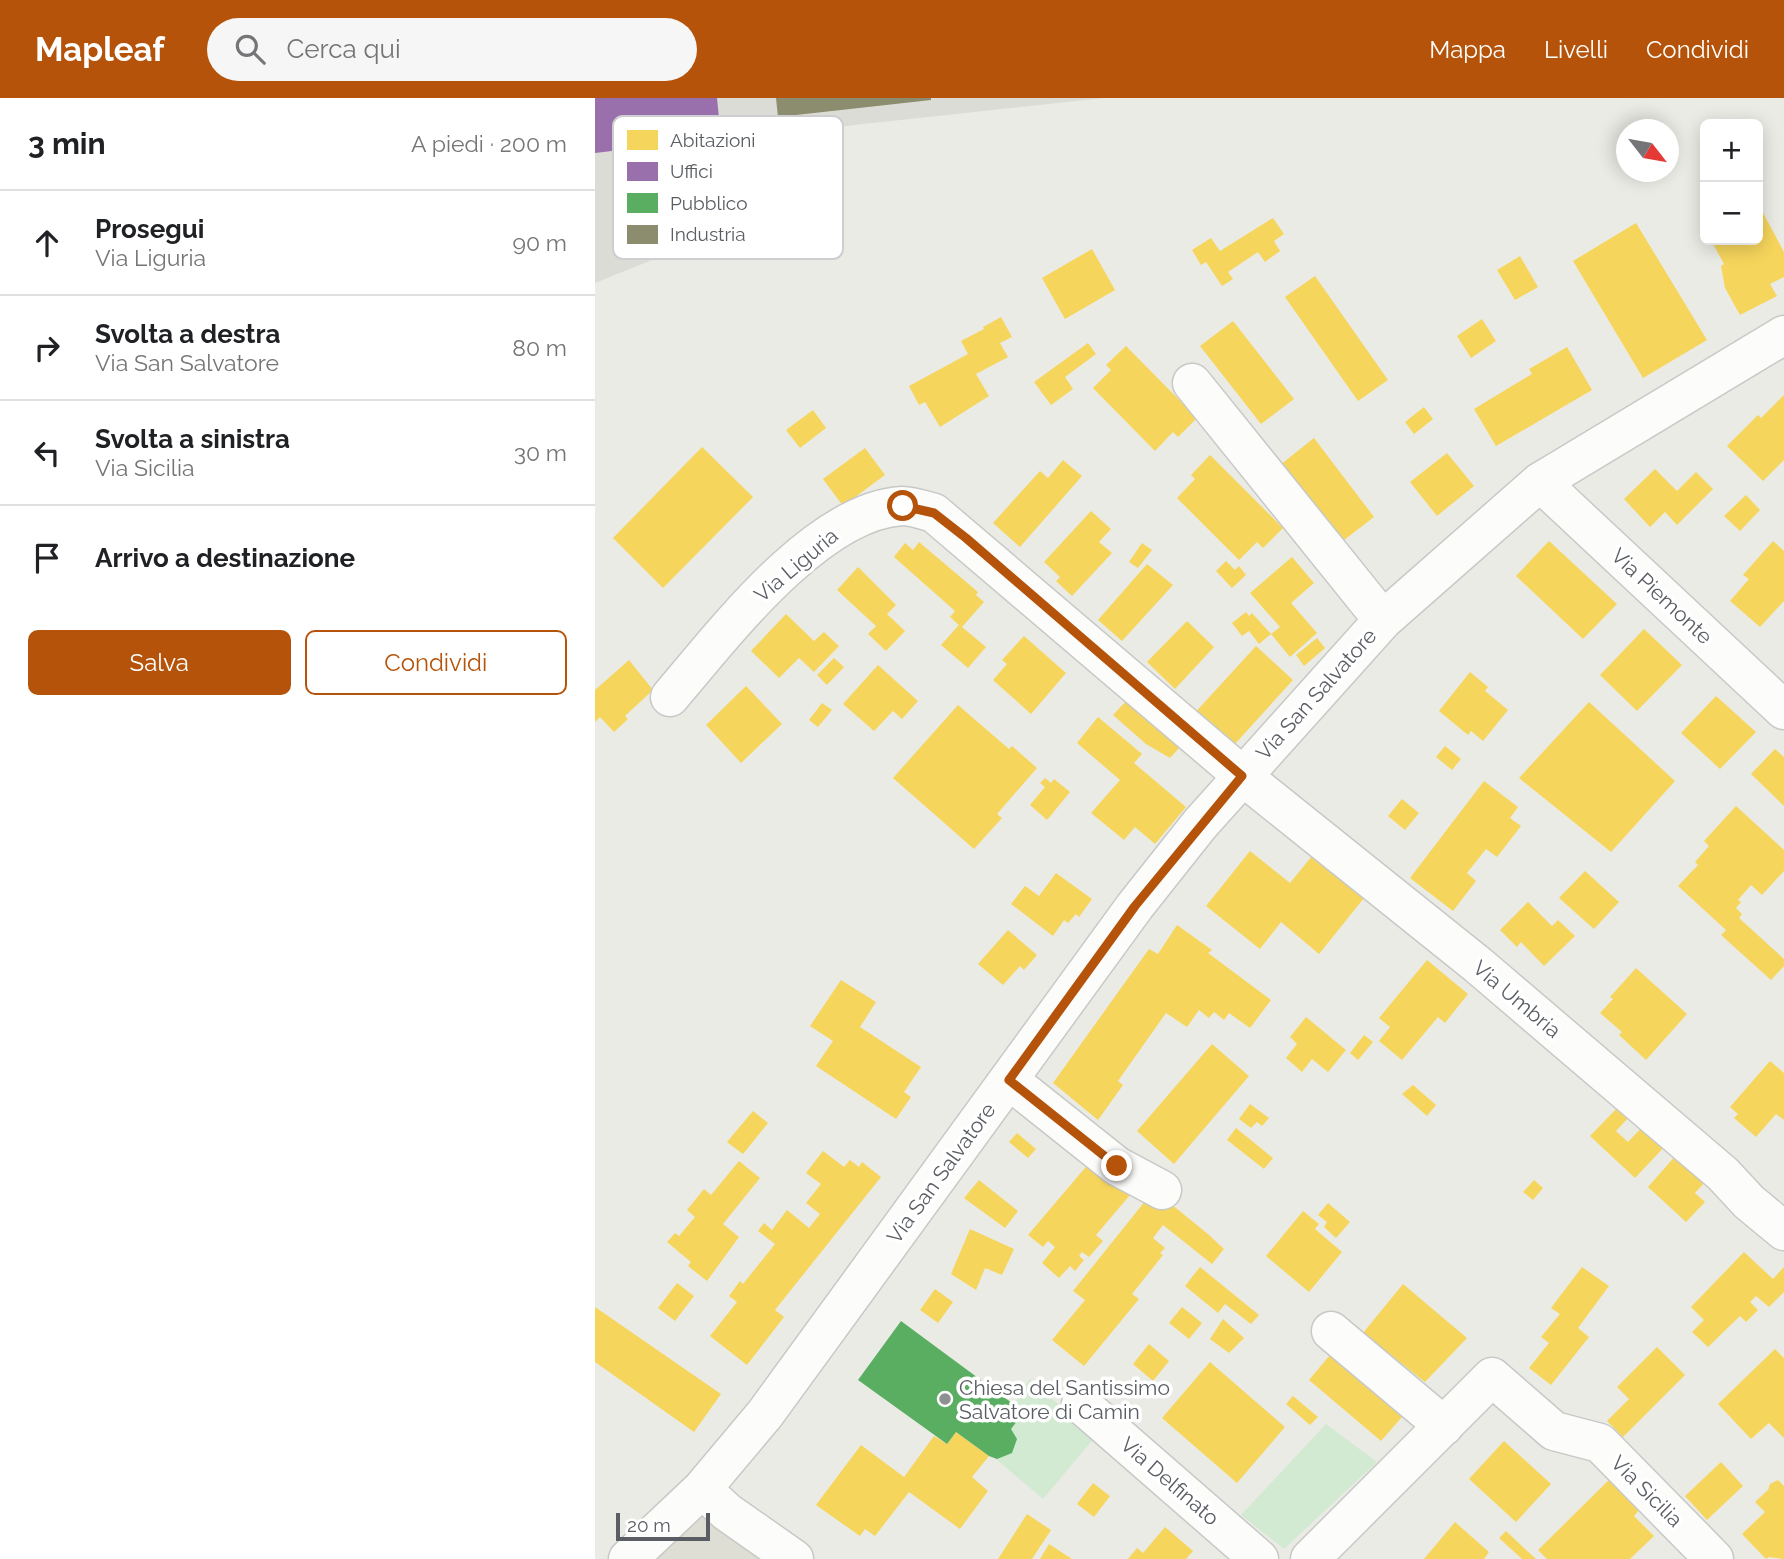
<!DOCTYPE html>
<html lang="it">
<meta charset="utf-8">
<style>
body{margin:0;font-family:Raleway,sans-serif;background:#f6f6f6;color:#202124}
.controls{position:absolute;right:21px;top:21px;display:grid;overflow:hidden;border-radius:10px;box-shadow:0 4px 18px #0003}
.controls button{width:63px;height:63px;display:grid;place-items:center;padding:0;border:0;border-bottom:2px solid #e0e0e0;background:#fff;color:#202124;font:35px sans-serif}
.compass{position:absolute;left:1021px;top:21px;width:63px;height:63px;border-radius:50%;background:#fff;box-shadow:0 4px 18px #0003;rotate:121deg}
.scale{position:absolute;left:21px;bottom:18px;width:94px;box-sizing:border-box;padding-left:7px;border:4px solid #5a5d63;border-top:0;font-size:19px;line-height:24px;white-space:nowrap;color:#5a5d63;-webkit-text-stroke:5px #fff;paint-order:stroke}
.stop{position:absolute;width:21px;height:21px;margin:-16px;border:5px solid #b45309;border-radius:50%;background:#fff}
.stop.end{background:#b45309;border-color:#fff;box-shadow:0 2px 7px #0008}
.list{margin:0;padding:0;list-style:none}
h2{display:flex;justify-content:space-between;align-items:center;height:91px;margin:0;padding:0 28px;font-size:30px}
h2 small{font-size:23px;font-weight:400;color:#757577}
.list li{display:grid;grid-template-columns:46px 1fr auto;gap:21px;align-items:center;box-sizing:border-box;height:105px;padding:0 28px;border-top:2px solid #e0e0e0}
.list b{display:block;font-size:26px;white-space:nowrap}
.list p{margin:0;font-size:23px;white-space:nowrap;color:#757577}
.list em{font-size:23px;font-style:normal;color:#757577}
.actions{display:flex;gap:14px;padding:21px 28px}
.actions a{flex:1;padding:16px 0;border:2px solid #b45309;border-radius:10px;text-align:center;font-size:24px;color:#b45309}
.actions .main{background:#b45309;color:#fff}
.icon{flex:none;width:38px;height:38px;fill:none;stroke:currentColor;stroke-width:2;stroke-linecap:round;stroke-linejoin:round}
.map{position:relative;flex:none;width:1189px;height:1461px;overflow:hidden}
header{display:flex;align-items:center;gap:42px;box-sizing:border-box;height:98px;padding:0 35px;background:#b45309;color:#fff}
header strong{font-size:33px}
nav{display:flex;gap:38px;margin-inline-start:auto;font-size:24px}
.search{width:490px;height:63px;background:#f6f6f6;display:flex;align-items:center;gap:18px;box-sizing:border-box;padding:0 24px;border-radius:38px;color:#757577;font-size:26px}
main{display:flex}
aside{flex:1;background:#fff}
.map>svg:first-child{display:block}
.industrial{fill:#dcdcd6}
.education{fill:#deded4}
.green{fill:#d2e9d2}
.homes{fill:#f6d55c}
.offices{fill:#9970ab}
.public{fill:#5aae61}
.industry{fill:#8c8c6e}
.lines{fill:none;stroke-linecap:round;stroke-linejoin:round}
.minor-casing{stroke:#c7c9c7;stroke-width:41}
.minor{stroke:#fcfcfb;stroke-width:38}
.route{stroke:#b45309;stroke-width:9}
.poi-dot{fill:#8d8f90;stroke:#fff;stroke-width:2.5}
.labels{text-anchor:middle;dominant-baseline:central;stroke-width:7;stroke-linejoin:round;paint-order:stroke}
.street-label{font-size:21px;fill:#5a5d63;stroke:#fff}
.poi-label{font-size:21px;fill:#5a5d63;stroke:#fff;text-anchor:start}
.key{fill:#fff;stroke:#ceced0;stroke-width:2}
.key-label{font-size:19px;fill:#5a5d63}
</style>
<header>
<strong>Mapleaf</strong>
<div class="search"><svg class="icon" aria-label="search" viewBox="0 0 24 24"><circle cx="10" cy="10" r="6"/><path d="M15 15l6 6"/></svg>Cerca qui</div>
<nav><a>Mappa</a><a>Livelli</a><a>Condividi</a></nav>
</header>
<main>
<aside>
<h2>3 min<small>A piedi · 200 m</small></h2>
<ul class="list">
<li><svg class="icon" aria-label="ahead" viewBox="0 0 24 24"><path d="M12 20V5M6 11l6-6 6 6"/></svg><div><b>Prosegui</b><p>Via Liguria</p></div><em>90 m</em></li>
<li><svg class="icon" aria-label="right" viewBox="0 0 24 24"><path d="M7 20v-9h11M14 6l5 5-5 5"/></svg><div><b>Svolta a destra</b><p>Via San Salvatore</p></div><em>80 m</em></li>
<li><svg class="icon" aria-label="left" viewBox="0 0 24 24"><path d="M17 20v-9H6M10 6l-5 5 5 5"/></svg><div><b>Svolta a sinistra</b><p>Via Sicilia</p></div><em>30 m</em></li>
<li><svg class="icon" aria-label="arrive" viewBox="0 0 24 24"><path d="M6 21V4h12l-3 4 3 4H6"/></svg><div><b>Arrivo a destinazione</b></div></li>
</ul>
<div class="actions"><a class="main">Salva</a><a>Condividi</a></div>
</aside>
<div class="map">
<svg width="1189" height="1461" viewBox="0 0 1189 1461">
<rect width="100%" height="100%" fill="#ebebe5"/>
<!-- industrial -->
<path class="industrial" d="M0 0H509L130 41 139 129 0 185Z"/>
<!-- education -->
<path class="education" d="M115 1406 188 1461H55Z"/>
<!-- green -->
<path class="green" d="M435 1281 500 1339 448 1401 389 1351Z
M731 1326 782 1364 689 1451 646 1417Z"/>
<!-- homes -->
<path class="homes" d="M1166 111 1189 154V179L1175 186 1182 198 1145 217 1130 190 1126 168 1129 166 1116 142H1163V112Z
M678 120 689 136 679 143 685 153 670 164 663 154 633 174 638 181 627 188 611 164 606 167 597 152 616 140 625 153Z
M1041 125 1112 242 1048 280 978 163Z
M497 151 520 192 470 221 447 180Z
M925 158 943 189 920 202 902 172Z
M720 178 793 282 763 303 690 199Z
M406 219 417 239 405 245 413 259 381 276 394 298 345 329 330 304 324 307 314 288 373 256 366 243 389 231 388 229Z
M887 221 901 243 876 260 862 238Z
M638 223 699 301 666 326 605 248Z
M493 245 501 256 470 279 478 291 456 307 439 284Z
M531 248 602 320 583 339 578 334 560 353 498 290 516 272 511 267Z
M972 249 997 292 901 348 879 311 937 276 934 271Z
M1189 297V362L1168 383 1132 348 1163 317 1166 320Z
M829 309 838 321 819 336 810 324Z
M218 312 231 330 205 350 191 332Z
M719 340 779 419 740 449 680 371Z
M107 349 158 399 68 490 18 440Z
M270 350 290 377 248 408 228 381Z
M852 355 879 388 842 418 815 384Z
M615 357 688 430 668 450 662 444 644 462 582 400 600 381 596 377Z
M468 362 487 378 425 449 398 425 445 373 453 380Z
M1060 371 1082 393 1101 374 1118 391 1082 427 1070 414 1055 429 1029 401Z
M1151 397 1165 412 1145 433 1129 418Z
M496 413 516 431 504 444 517 455 477 498 461 483 465 479 449 464Z
M954 443 1022 506 988 541 921 478Z
M1178 443 1189 453V503L1165 529 1135 503 1154 481 1148 477Z
M324 444 383 494 381 497 389 504 367 529 391 549 373 570 346 547 364 527 355 519 360 513 299 459 310 445 318 452Z
M547 445 557 452 543 470 534 464Z
M697 459 719 485 696 505 722 535 695 559 676 536 685 529 655 495Z
M631 463 640 472 644 468 651 477 637 490 621 473Z
M552 466 578 487 527 543 503 522Z
M263 469 301 507 292 516 310 533 291 553 273 536 281 528 242 492Z
M651 514 654 518 657 515 676 536 664 546 654 533 647 538 637 525Z
M191 516 219 543 229 534 244 548 219 574 204 560 184 580 156 553Z
M592 523 619 549 580 591 552 564Z
M1049 531 1087 567 1042 613 1005 577Z
M429 538 471 575 436 616 398 582 412 566 407 562Z
M722 540 730 550 709 568 701 557Z
M661 548 698 582 629 658 596 619Z
M239 560 249 569 232 587 222 577Z
M34 562 58 592 30 618 33 621 19 634 5 619 0 624V592Z
M283 567 323 603 307 621 298 613 279 633 248 606Z
M875 574 893 589 890 593 913 612 888 643 876 633 873 637 844 613Z
M151 588 187 626 146 665 111 627Z
M1121 598 1161 634 1125 671 1086 635Z
M534 600 586 648 575 660 551 646 518 617Z
M994 604 1080 683 1016 754 924 680Z
M227 605 237 612 223 629 214 622Z
M363 607 414 651 417 648 442 670 402 716 407 720 379 751 298 680Z
M503 619 547 656 539 665 591 709 560 746 540 729 529 742 496 715 525 682 482 645Z
M850 648 866 661 857 672 841 659Z
M1180 651 1189 659V708L1156 676Z
M450 680 456 685 459 681 475 694 452 722 435 707 450 689 445 685Z
M889 683 923 709 915 720 926 728 902 759 891 751 872 775 881 783 858 813 815 780Z
M807 701 824 715 810 732 793 718Z
M1141 708 1189 752V773L1167 797 1156 787 1143 802 1146 804 1141 810 1147 816 1144 820 1189 861V868L1176 882 1126 837 1131 832 1083 788 1103 767 1100 764 1114 748 1109 743Z
M655 753 695 785 717 758 769 800 724 856 686 824 665 851 611 808Z
M990 773 1024 804 999 831 964 800Z
M461 775 497 801 484 819 481 816 473 825 469 822 458 838 416 806 430 788 444 798Z
M933 804 957 828 963 822 980 838 949 868 926 844 922 849 905 832Z
M582 827 617 852 613 855 676 902 655 930 634 915 629 922 619 914 614 920 604 912 592 929 571 915 523 983 528 987 503 1022 458 985 554 851 563 856Z
M413 832 442 857 429 872 425 868 408 887 383 866Z
M832 862 873 896 850 925 843 919 807 962 784 943 795 929 784 920Z
M1041 870 1092 916 1051 962 1024 937 1027 934 1005 915 1018 901 1015 899Z
M246 882 281 904 265 929 326 969 309 994 316 999 301 1021 221 968 238 943 215 928Z
M711 919 751 952 733 974 717 961 707 974 691 960 702 946 695 939Z
M769 937 778 944 763 962 755 955Z
M617 946 654 978 579 1066 542 1033Z
M1175 963 1189 975V1022L1181 1016 1161 1039 1139 1020 1143 1016 1135 1009Z
M818 987 841 1007 832 1018 807 996Z
M655 1006 674 1020 667 1028 662 1024 656 1030 644 1021Z
M1025 1007 1036 1017 1021 1033 1033 1044 1054 1022 1073 1045 1040 1080 995 1038Z
M158 1013 173 1025 148 1056 132 1044Z
M641 1030 678 1060 669 1071 632 1042Z
M422 1035 441 1051 433 1060 414 1044Z
M228 1053 249 1069 255 1062 264 1069 267 1064 286 1079 180 1212 189 1219 152 1267 115 1238 142 1204 134 1198 145 1183 148 1186 180 1146 163 1133 169 1125 177 1132 192 1112 214 1130 225 1116 211 1105 226 1086 211 1075Z
M1082 1056 1111 1083 1100 1095 1110 1104 1091 1124 1053 1089Z
M144 1063 165 1080 128 1126 144 1139 112 1183 93 1168 96 1164 72 1144 80 1135 84 1138 100 1119 92 1112 109 1091 116 1097Z
M495 1064 535 1097 501 1137 508 1143 494 1159 487 1154 484 1158 489 1162 480 1173 475 1168 464 1180 447 1165 460 1149 453 1143 448 1149 433 1137Z
M384 1082 423 1113 410 1130 369 1100Z
M939 1082 948 1090 938 1102 928 1094Z
M559 1092 614 1137 629 1151 617 1166 568 1127 558 1140 570 1150 565 1155 568 1157 537 1196 544 1201 489 1268 457 1242 490 1202 478 1193Z
M733 1105 755 1124 741 1140 729 1129 732 1124 723 1117Z
M708 1113 724 1126 720 1131 747 1154 714 1194 671 1158Z
M375 1131 419 1151 407 1177 390 1170 381 1192 356 1176Z
M1149 1154 1178 1181 1189 1169V1194L1174 1209 1161 1198 1155 1204 1163 1212 1151 1224 1145 1218 1113 1249 1097 1234 1109 1222 1096 1209Z
M605 1169 664 1217 656 1226 630 1206 623 1215 590 1188Z
M987 1169 1014 1188 983 1230 994 1239 956 1287 934 1270 954 1245 946 1239 965 1216 956 1210Z
M82 1185 99 1198 80 1223 63 1210Z
M808 1186 872 1240 830 1284 768 1235Z
M340 1191 358 1204 343 1225 325 1212Z
M0 1209 126 1296 99 1334 0 1264Z
M587 1209 607 1225 594 1241 574 1225Z
M628 1221 649 1240 634 1255 615 1241Z
M554 1246 574 1263 558 1283 538 1266Z
M1062 1249 1090 1277 1028 1339 1012 1323 1034 1301 1022 1289Z
M740 1251 813 1312 786 1343 714 1282Z
M1180 1251 1189 1260V1340L1174 1325 1156 1341 1123 1306Z
M615 1264 690 1329 642 1385 567 1320Z
M698 1298 723 1319 715 1327 691 1306Z
M361 1334 394 1358 377 1379 393 1393 365 1431 314 1394 280 1438 270 1431 265 1438 221 1407 266 1347 309 1379 339 1338 352 1346Z
M909 1343 956 1386 921 1424 874 1381Z
M1126 1364 1148 1388 1112 1422 1090 1398Z
M1022 1374 1051 1404 1039 1418 1059 1438 1035 1461H952L943 1452Z
M1183 1382 1189 1388V1461L1174 1459 1171 1461 1147 1436 1170 1414 1160 1404 1173 1392 1175 1386Z
M498 1385 515 1398 499 1419 482 1406Z
M432 1416 456 1432 437 1461H403Z
M860 1424 894 1454 889 1461H829Z
M570 1429 598 1453 591 1461H533L542 1450 548 1455Z
M911 1433 929 1450 941 1461H927L904 1440Z
M454 1446 477 1461H445Z"/>
<!-- offices -->
<path class="offices" d="M0 0H122L126 40 0 55Z"/>
<!-- public -->
<path class="public" d="M306 1223 429 1314 416 1331 422 1341 417 1355 402 1361 394 1358 361 1334 352 1346 263 1282Z"/>
<!-- industry -->
<path class="industry" d="M181 0H336V2L183 19Z"/>
<g class="lines">
<!-- minor casing -->
<g class="minor-casing">
<path id="minor" d="M597 285 788 522
M945 384 1189 612
M75 599C127 538 221 413 307 408 317 408 329 412 339 415L656 685 883 867 1128 1076 1154 1104 1189 1133
M414 982 522 1068 567 1092
M736 1233 849 1328
M486 1306 664 1461
M107 1391 132 1414 199 1461
M33 1461 107 1391 170 1316 540 808 605 726 788 522 945 384 1189 237
M715 1461 897 1279 959 1333 1005 1345 1119 1461"/>
</g>
<!-- minor -->
<use href="#minor" class="minor"/>
</g>
<g class="lines">
<!-- route -->
<path class="route" d="M308 408 339 415 371 440 647 678 540 808 414 982 522 1068"/>
</g>
<!-- markers -->
<circle class="poi-dot" cx="350" cy="1301" r="7"/>
<g class="labels">
<!-- street labels -->
<g class="street-label">
<text transform="translate(201 467) rotate(-40)">Via Liguria</text>
<text transform="translate(1067 498) rotate(43)">Via Piemonte</text>
<text transform="translate(721 596) rotate(-48)">Via San Salvatore</text>
<text transform="translate(922 901) rotate(40)">Via Umbria</text>
<text transform="translate(346 1075) rotate(-54)">Via San Salvatore</text>
<text transform="translate(575 1383) rotate(41)">Via Delfinato</text>
<text transform="translate(1052 1393) rotate(45)">Via Sicilia</text>
</g>
<!-- poi labels -->
<g class="poi-label">
<text x="364" y="1289">Chiesa del Santissimo<tspan x="364" dy="24">Salvatore di Camin</tspan></text>
</g>
</g>
<!-- legend -->
<rect x="18" y="18" width="230" height="143" rx="10" class="key"/>
<rect x="32" y="32" width="31" height="20" fill="#f6d55c"/>
<rect x="32" y="64" width="31" height="19" fill="#9970ab"/>
<rect x="32" y="95" width="31" height="20" fill="#5aae61"/>
<rect x="32" y="127" width="31" height="19" fill="#8c8c6e"/>
<g class="key-label">
<text x="75" y="49">Abitazioni</text>
<text x="75" y="80">Uffici</text>
<text x="75" y="112">Pubblico</text>
<text x="75" y="143">Industria</text>
</g>
</svg>
<div class="controls">
<button>+</button>
<button>−</button>
</div>
<svg class="compass" viewBox="-18 -18 36 36"><path d="M0-13l5 13h-10z" fill="#e53935"/><path d="M0 13l5-13h-10z" fill="#757577"/></svg>
<div class="scale">20 m</div>
<div class="stop" style="left:308px;top:408px"></div>
<div class="stop end" style="left:522px;top:1068px"></div>
</div>
</main>
